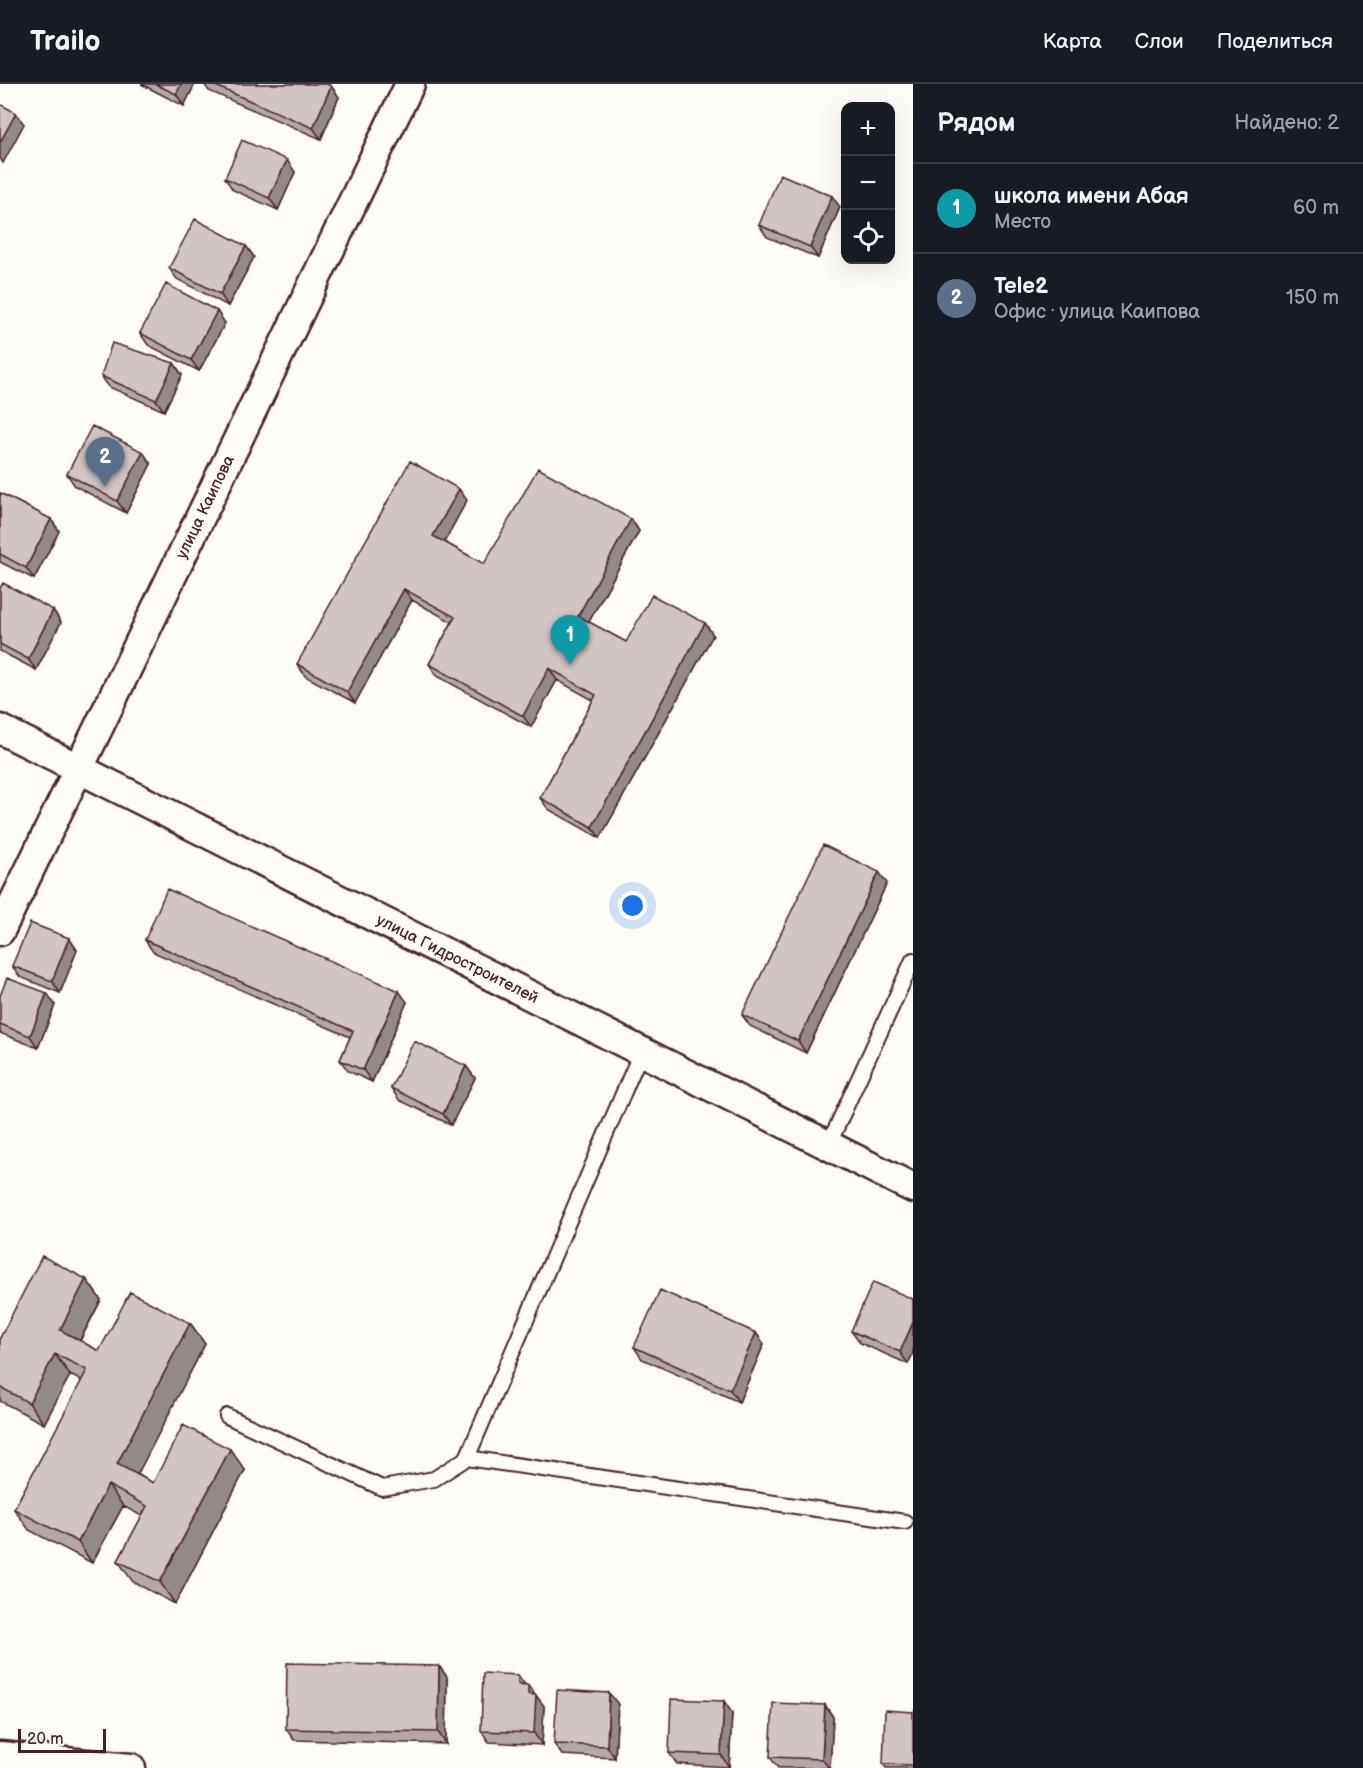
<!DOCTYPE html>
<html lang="ru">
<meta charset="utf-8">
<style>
body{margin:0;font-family:"Balsamiq Sans",sans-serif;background:#20242c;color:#f1f3f6}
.controls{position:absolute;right:18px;top:18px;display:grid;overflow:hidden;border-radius:12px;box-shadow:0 6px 24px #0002}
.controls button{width:54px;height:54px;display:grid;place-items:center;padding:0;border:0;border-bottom:2px solid #363941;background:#171b24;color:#f1f3f6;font:30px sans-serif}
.scale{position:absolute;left:18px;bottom:15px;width:88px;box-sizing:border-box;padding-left:6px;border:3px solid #4a1f2b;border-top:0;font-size:16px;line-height:21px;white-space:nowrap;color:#4a1f2b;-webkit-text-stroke:4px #fdfcf7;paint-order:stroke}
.you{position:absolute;left:633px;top:822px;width:21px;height:21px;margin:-15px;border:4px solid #fff;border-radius:50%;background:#1a73e8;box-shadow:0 0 0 9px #1a73e833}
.badge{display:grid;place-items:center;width:39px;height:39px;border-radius:50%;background:#0b8043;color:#fff;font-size:20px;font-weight:700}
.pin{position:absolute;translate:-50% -50px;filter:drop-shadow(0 2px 3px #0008)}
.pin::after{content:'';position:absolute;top:32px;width:21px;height:18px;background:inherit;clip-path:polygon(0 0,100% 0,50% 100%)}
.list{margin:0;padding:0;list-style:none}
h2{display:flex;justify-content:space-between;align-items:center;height:78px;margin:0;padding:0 24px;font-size:26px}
h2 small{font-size:20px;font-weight:400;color:#9ea1a6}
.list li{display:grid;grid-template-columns:39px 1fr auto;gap:18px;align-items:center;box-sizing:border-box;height:90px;padding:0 24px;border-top:2px solid #363941}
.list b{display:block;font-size:22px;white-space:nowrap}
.list p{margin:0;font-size:20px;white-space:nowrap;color:#9ea1a6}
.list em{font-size:20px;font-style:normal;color:#9ea1a6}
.icon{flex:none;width:33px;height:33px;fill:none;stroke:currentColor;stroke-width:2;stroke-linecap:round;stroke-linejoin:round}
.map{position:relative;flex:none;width:913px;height:1684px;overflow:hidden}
header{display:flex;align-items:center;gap:36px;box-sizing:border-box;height:84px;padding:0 30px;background:#171b24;border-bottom:2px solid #363941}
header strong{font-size:28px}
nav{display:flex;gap:33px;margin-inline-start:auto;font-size:21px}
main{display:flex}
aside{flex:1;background:#171b24}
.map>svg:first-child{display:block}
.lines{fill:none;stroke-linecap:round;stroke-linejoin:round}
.lane-casing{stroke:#4a1f2b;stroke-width:18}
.street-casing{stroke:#4a1f2b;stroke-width:33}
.lane{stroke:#fdfcf7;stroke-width:14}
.street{stroke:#fdfcf7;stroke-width:28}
.wall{fill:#b3a9a9;stroke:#4a1f2b;stroke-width:1.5}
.shaded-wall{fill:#928a89;stroke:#4a1f2b;stroke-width:1.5}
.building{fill:#d0c5c4;stroke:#4a1f2b;stroke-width:1.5}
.labels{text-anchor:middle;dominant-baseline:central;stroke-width:5;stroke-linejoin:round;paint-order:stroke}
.street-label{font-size:16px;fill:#4a1f2b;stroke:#fdfcf7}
</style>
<header>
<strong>Trailo</strong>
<nav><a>Карта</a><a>Слои</a><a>Поделиться</a></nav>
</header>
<main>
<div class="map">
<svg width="913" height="1684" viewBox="0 0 913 1684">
<rect width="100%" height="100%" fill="#fdfcf7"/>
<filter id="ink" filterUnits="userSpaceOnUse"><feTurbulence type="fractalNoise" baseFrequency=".0167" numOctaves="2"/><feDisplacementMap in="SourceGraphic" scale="12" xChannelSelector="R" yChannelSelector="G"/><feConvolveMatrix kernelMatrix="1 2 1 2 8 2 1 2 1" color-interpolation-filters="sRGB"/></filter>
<g filter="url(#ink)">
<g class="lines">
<!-- lane casing -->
<g class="lane-casing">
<path id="lane" d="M828 1062 913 876
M227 1332 382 1404 434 1395 467 1374 641 968
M467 1374 905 1438"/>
</g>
<!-- street casing -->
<g class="street-casing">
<g id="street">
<path id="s1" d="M0 645 913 1104"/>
<path id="s2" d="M0 847 410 0"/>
<path d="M0 1672 131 1684"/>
</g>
</g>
<!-- lane -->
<use href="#lane" class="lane"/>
<!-- street -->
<use href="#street" class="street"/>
</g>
<!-- wall -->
<path class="wall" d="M141 0H195L184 22Z
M204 0H327L331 2 339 13 321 55 209 7Z
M295 88 278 126 233 106 225 94Z
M840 123 818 174 767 153 759 141Z
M246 162 254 173 228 222 177 195 169 184Z
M225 239 199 287 148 261 140 249Z
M174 279 182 291 164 327 109 303 101 292Z
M151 380 126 429 75 402 67 390Z
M0 409 51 435 59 447 34 495 0 478Z
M467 416 444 458 484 480 631 435 639 447 589 538 626 558 705 539 713 551 600 754 548 725 540 714 593 616 557 596 531 643 437 592 429 580 452 538 412 516 355 619 305 592 297 580Z
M0 504 53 526 61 538 36 586 0 567Z
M887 799 806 969 750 942 742 931Z
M69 854 77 866 60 909 20 893 12 882Z
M145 856 407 918 372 998 348 987 340 976 350 953 153 868Z
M0 912 55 921 38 964 0 949Z
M466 982 475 994 451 1041 399 1016 391 1004Z
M86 1195 101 1216 80 1257 99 1267 190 1239 205 1260 137 1390 153 1399 245 1386 175 1520 133 1498 118 1477 142 1432 123 1422 92 1479 29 1446 14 1425 82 1297 70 1291 44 1340 0 1317V1254Z
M913 1215V1269L908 1280 860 1259 851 1247Z
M756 1249 764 1260 739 1318 642 1275 634 1263Z
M439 1582 447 1593 446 1660 294 1656 286 1645Z
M525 1601H528L544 1622 542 1661 489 1658 481 1647Z
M618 1620 615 1674 562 1671 554 1660Z
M825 1621 833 1633 830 1684H778L770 1673Z
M913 1628V1684H886L883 1680Z
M732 1629 729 1683 677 1680 669 1669Z"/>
<!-- shaded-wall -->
<path class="shaded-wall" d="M181 0H195L184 22 176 10Z
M331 2 339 13 321 55 313 44Z
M16 29 24 40 3 79 0 74V58Z
M287 76 295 88 278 126 269 114Z
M832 112 840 123 818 174 810 163Z
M246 162 254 173 228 222 220 210Z
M217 227 225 239 199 287 191 276Z
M174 279 182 291 164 327 156 316Z
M143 368 151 380 126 429 117 417Z
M459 405 467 416 441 464 433 452Z
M51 435 59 447 34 495 26 484Z
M631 435 639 447 586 543 578 532Z
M404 505 412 516 355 619 347 608Z
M53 526 61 538 36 586 28 575Z
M705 539 713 551 600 754 592 743Z
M549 584 557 596 531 643 523 632Z
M879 788 887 799 806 969 798 957Z
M69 854 77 866 60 909 52 897Z
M399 907 407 918 372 998 363 986Z
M47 909 55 921 38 964 30 952Z
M466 982 475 994 451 1041 443 1030Z
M86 1195 101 1216 74 1267 60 1246Z
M913 1238V1269L908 1280 900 1268Z
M190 1239 205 1260 132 1401 117 1380Z
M756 1249 764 1260 739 1318 730 1306Z
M55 1270 70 1291 44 1340 29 1319Z
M230 1365 245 1386 175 1520 160 1498Z
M108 1401 123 1422 92 1479 78 1458Z
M439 1582 447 1593 446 1660 438 1648Z
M518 1591 526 1602 518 1600Z
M528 1601 544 1622 542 1661 534 1649 528 1610Z
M609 1609 618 1620 615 1674 607 1662Z
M724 1617 732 1629 729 1683 721 1671Z
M825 1621 833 1633 830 1684H829L822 1675Z"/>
<!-- building -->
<path class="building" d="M155 0H181L176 10Z
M211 0H327L331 2 313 44Z
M0 20 16 29 0 58Z
M242 56 287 76 269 114 225 94Z
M780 90 832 112 810 163 759 141Z
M195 135 246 162 220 210 169 184Z
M166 200 217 227 191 276 140 249Z
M112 259 174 279 156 316 101 292Z
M92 342 143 368 117 417 67 390Z
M410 377 459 405 433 452 484 480 538 384 631 435 578 532 626 558 652 511 705 539 592 743 540 714 596 611 549 584 523 632 429 580 455 533 404 505 347 608 297 580Z
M0 409 51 435 26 484 0 470Z
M3 499 53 526 28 575 0 560V504Z
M823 761 879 788 798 957 742 931Z
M167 805 399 907 363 986 340 976 353 947 145 856Z
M30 839 69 854 52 897 12 882Z
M7 894 47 909 30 952 0 940V912Z
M414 957 466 982 443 1030 391 1004Z
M42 1172 86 1195 60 1246 99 1267 130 1208 190 1239 117 1380 153 1399 183 1341 230 1365 160 1498 118 1477 147 1422 108 1401 78 1458 14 1425 87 1286 55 1270 29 1319 0 1303V1254Z
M873 1198 913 1215V1238L900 1268 851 1247Z
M660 1206 756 1249 730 1306 634 1263Z
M287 1579 439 1582 438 1648 286 1645Z
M483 1589 518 1591V1600L528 1601V1610L536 1611 534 1649 481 1647Z
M557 1606 609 1609 607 1662 554 1660Z
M671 1615 724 1617 721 1671 669 1669Z
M773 1619 825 1621 822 1675 770 1673Z
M885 1626 913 1628V1681L883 1680Z"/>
</g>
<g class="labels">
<!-- street labels -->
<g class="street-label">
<text stroke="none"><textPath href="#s2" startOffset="471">улица Каипова</textPath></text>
<text stroke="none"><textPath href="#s1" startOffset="512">улица Гидростроителей</textPath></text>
</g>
</g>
</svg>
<div class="controls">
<button>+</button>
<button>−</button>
<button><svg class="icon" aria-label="locate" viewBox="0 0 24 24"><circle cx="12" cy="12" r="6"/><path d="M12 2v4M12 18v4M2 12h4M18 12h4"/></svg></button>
</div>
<div class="scale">20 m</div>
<div class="you"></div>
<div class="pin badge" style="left:570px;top:581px;background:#0f9aa8">1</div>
<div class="pin badge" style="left:105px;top:403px;background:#5c6f8a">2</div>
</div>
<aside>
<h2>Рядом<small>Найдено: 2</small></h2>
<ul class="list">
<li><span class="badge" style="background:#0f9aa8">1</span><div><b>школа имени Абая</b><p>Место</p></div><em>60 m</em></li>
<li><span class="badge" style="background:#5c6f8a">2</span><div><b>Tele2</b><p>Офис · улица Каипова</p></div><em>150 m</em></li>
</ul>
</aside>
</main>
